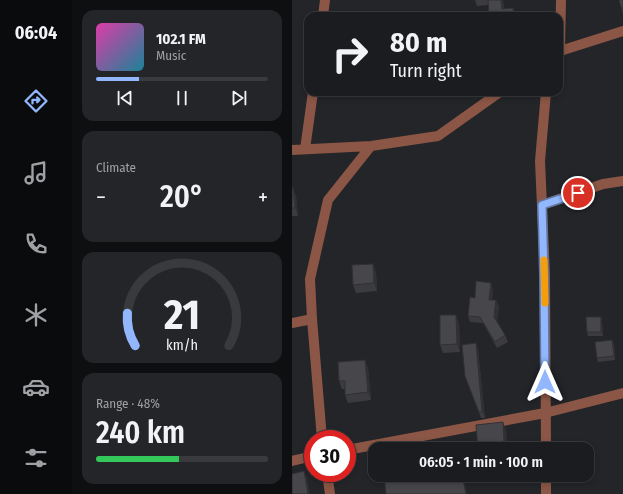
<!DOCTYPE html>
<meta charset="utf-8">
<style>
body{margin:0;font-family:"Fira Sans Condensed",sans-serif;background:#232528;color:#f1f3f6;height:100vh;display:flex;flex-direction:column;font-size:15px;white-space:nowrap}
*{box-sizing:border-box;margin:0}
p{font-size:13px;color:#9fa1a4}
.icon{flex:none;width:22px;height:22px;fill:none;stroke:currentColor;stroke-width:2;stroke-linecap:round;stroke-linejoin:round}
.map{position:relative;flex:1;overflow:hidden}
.side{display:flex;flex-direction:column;gap:10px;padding:10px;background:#0e0f11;width:220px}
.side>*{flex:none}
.guide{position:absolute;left:12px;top:12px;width:259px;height:84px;border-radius:12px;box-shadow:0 2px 6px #0003,0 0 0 1px #383a3d;background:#1a1c1f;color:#f1f3f6;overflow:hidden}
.speed{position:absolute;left:12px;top:430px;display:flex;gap:8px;font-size:20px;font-weight:700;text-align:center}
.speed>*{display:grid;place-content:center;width:52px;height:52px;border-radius:50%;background:#1a1c1f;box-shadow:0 2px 6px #0003,0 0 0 1px #383a3d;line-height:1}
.speed .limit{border:6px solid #d22;background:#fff;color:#111}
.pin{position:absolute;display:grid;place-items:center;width:34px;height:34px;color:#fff;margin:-17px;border:2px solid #fff;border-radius:50%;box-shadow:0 1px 4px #0007}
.me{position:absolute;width:44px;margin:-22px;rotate:0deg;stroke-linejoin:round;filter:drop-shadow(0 0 3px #0008)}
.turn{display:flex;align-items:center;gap:14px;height:84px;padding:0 20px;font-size:18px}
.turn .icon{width:52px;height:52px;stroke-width:2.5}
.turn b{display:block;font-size:28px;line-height:34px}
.big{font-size:30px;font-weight:600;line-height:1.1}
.side .tile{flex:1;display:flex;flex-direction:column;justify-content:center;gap:6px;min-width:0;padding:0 14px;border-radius:12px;background:#232528}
.side .dial{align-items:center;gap:0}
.dial svg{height:104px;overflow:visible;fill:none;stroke:#383a3d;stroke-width:7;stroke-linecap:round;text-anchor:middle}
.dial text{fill:#f1f3f6;stroke:none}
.song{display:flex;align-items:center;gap:12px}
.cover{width:48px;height:48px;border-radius:6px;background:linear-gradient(135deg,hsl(320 70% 55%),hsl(190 70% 35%))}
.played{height:4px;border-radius:2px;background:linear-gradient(90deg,#92b7fd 25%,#383a3d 25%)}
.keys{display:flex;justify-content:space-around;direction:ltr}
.heat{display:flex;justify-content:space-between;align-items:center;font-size:22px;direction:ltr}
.charge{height:6px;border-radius:3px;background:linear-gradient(90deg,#34c759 48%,#383a3d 0)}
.trip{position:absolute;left:76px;top:442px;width:226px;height:40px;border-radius:12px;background:#1a1c1f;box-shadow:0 2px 6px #0003,0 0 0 1px #383a3d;font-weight:600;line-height:40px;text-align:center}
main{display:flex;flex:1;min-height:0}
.tabs{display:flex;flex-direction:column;width:72px;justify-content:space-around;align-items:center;background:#0a0b0c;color:#9fa1a4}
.tabs .icon{width:28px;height:28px}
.tabs .on{color:#92b7fd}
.tabs b{font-size:18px;color:#f1f3f6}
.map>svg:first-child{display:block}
</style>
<main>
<nav class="tabs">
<b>06:04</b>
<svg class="icon on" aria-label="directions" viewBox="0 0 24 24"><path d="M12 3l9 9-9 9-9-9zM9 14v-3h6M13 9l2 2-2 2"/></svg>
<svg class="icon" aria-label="music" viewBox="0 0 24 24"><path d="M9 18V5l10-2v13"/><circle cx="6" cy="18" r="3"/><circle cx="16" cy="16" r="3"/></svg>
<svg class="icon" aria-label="phone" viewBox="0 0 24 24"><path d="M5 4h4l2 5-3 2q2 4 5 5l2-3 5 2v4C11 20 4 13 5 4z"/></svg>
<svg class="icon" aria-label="climate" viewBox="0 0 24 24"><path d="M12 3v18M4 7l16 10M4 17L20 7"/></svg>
<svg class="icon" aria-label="car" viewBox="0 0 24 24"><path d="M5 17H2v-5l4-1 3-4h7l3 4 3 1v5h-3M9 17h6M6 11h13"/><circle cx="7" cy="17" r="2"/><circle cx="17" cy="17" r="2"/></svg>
<svg class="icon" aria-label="filters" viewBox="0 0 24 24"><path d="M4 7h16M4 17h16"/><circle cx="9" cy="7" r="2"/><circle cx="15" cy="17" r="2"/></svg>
</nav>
<section class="side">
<div class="tile">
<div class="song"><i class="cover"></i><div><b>102.1 FM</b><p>Music</p></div></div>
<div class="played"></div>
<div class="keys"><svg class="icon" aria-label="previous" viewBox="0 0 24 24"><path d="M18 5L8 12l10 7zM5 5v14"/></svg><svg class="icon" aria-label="pause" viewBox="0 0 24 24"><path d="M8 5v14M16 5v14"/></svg><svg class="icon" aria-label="next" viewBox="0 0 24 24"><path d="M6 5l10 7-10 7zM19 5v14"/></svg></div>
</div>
<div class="tile"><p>Climate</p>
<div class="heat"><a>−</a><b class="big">20°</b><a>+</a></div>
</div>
<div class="tile dial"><svg viewBox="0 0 100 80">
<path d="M14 69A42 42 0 1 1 86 69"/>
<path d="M14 69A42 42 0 0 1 8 44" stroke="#92b7fd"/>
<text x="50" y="56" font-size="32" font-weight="700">21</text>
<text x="50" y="72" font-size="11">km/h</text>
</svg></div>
<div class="tile"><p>Range · 48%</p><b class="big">240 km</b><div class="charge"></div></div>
</section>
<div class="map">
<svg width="331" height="494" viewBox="0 0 331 494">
<rect width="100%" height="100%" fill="#232529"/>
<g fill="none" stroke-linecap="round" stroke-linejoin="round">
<path stroke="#8b5645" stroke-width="10" d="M31,16l2,-16
M267,51h1l1,-51
M268,51l63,-20
M13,149l8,-57
M0,150l79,-4 67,-10 62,-44
M250,205l61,-21 20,-3
M0,323l20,-4
M30,439l-10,-120 -2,-40 18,-79 43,-54
M254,449l-1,-174 -5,-114 6,-69
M55,450l198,-37 78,-20
M0,461l21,-5
M35,473l3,21
M254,475v19"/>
</g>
<path fill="#3c3c40" d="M183,0h28l1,9 9,-1 3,8h-27l-1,-11 -11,1z
M0,188l4,8 2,20h-6z
M84,272l1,19 -21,2 -3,-8z
M201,289l-1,11h4l3,7 -2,14 8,14 3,7 -11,6 -14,-25 -13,-1 -2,-6 7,-18z
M309,317l1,4 1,15h-15l-1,-4z
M167,323l1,29 -17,1 -3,-8z
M320,340l2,4 1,16 -17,2 -1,-4z
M184,343l2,7 7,68h-4l-16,-42z
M73,360l3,8 3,32 -23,3 -3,-8v-6h-3l-3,-8z
M214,430l1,19h-29z"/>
<path fill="#313134" d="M209,0h2l1,16 -2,-7z
M221,8l3,8h-2z
M1,188l3,8 2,20 -3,-8z
M81,264l3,8 1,19 -3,-8z
M199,283l2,6 -1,17 -3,-6z
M204,300l3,7 -2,16 -3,-6z
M164,315l3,8 1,29 -3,-8z
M309,317l1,4 1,15 -2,-4z
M320,340l2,4 1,16 -1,-4z
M184,343l2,7 7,68 -3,-7z
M73,360l3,8 3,32 -3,-8z
M211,422l3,8 1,19 -3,-6z
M211,443l2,6h-3z
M12,471l3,8 3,15h-2z
M170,475h1l4,19h-1z"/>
<path fill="#46464b" stroke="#313134" d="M196,0h13l1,9 11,-1 1,8h-25z
M327,0h4v13z
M0,188h1l2,20h-3z
M81,264l1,19 -21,2 -1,-20z
M184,281l15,2 -2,17h7l-2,17 11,18 -10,7 -15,-25 -12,-1 2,-19 5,1z
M148,315h16l1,29 -17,1z
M294,317h15v15h-14z
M320,340l2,16 -17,2 -2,-16z
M184,343l6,68 -3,1 -14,-36 -3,-31z
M73,360l3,32 -23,3v-14h-6l-1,-19z
M211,422l1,21h-1l-1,6h-24l-2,-24z
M12,471l4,23h-16v-20z
M92,475h78l4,19h-80z"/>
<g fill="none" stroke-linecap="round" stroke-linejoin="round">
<g stroke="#5f77a4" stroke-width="10">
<path id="route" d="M253,382l-1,-107 -2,-70 36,-12"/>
</g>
<use href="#route" stroke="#92b7fd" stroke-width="7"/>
<path stroke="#f59e0b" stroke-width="7" d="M252,260l1,43"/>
</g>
</svg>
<div class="speed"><div class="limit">30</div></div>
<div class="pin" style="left:286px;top:193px;background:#d93025"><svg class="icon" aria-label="arrive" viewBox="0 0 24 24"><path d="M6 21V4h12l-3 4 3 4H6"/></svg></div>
<svg class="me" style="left:253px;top:382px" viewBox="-20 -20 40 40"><path d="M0-17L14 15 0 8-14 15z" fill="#92b7fd" stroke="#fff" stroke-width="4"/></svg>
<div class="trip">06:05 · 1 min · 100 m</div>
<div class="guide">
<div class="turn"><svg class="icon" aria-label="right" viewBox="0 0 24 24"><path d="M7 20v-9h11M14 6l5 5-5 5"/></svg><div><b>80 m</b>Turn right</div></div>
</div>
</div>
</main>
